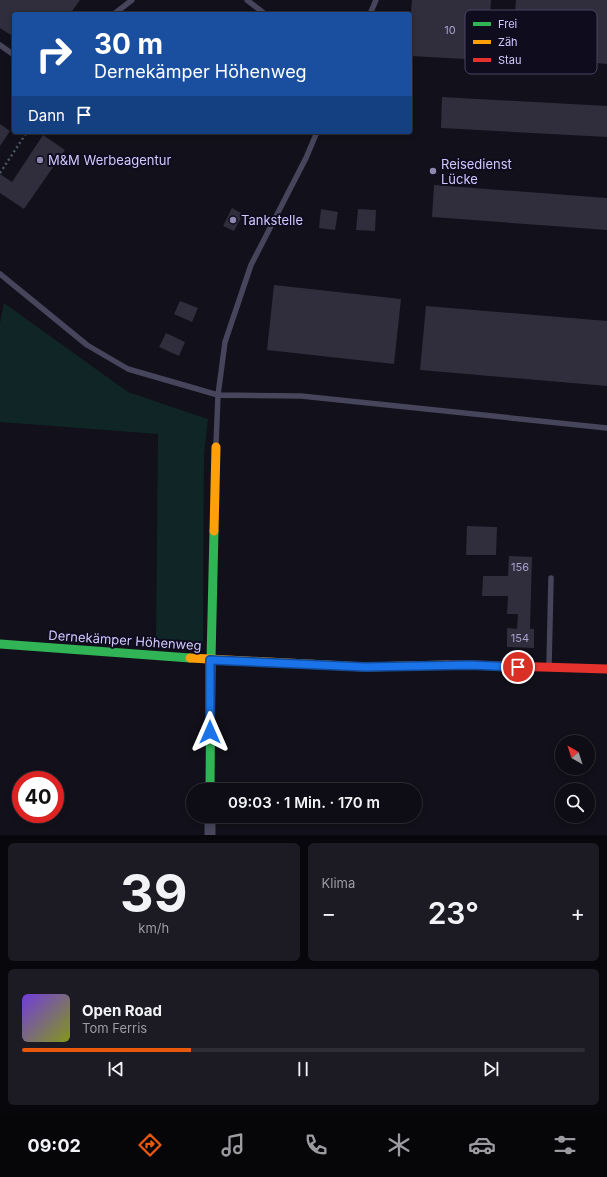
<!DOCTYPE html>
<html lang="de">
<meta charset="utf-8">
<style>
body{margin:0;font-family:Inter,sans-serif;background:#1c1a22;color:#f1f3f6;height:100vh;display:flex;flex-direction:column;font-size:15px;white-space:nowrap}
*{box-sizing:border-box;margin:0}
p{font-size:13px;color:#9b9ba0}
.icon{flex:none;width:22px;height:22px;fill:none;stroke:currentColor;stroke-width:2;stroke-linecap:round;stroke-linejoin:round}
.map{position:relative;height:835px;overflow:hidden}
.sheet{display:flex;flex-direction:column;gap:8px;padding:8px;background:#08070b;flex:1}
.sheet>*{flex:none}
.top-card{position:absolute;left:12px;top:12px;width:400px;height:122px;border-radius:4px;box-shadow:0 2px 6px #0003,0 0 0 1px #2e2c34;background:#1a4fa0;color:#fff;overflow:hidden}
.needle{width:26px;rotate:321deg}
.tools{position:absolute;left:555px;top:735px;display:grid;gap:8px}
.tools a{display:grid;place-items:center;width:40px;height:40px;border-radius:50%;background:#0e0c14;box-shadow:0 2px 6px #0003,0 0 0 1px #2e2c34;font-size:20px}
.speed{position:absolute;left:12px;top:771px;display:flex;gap:8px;font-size:20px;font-weight:700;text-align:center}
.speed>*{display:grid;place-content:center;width:52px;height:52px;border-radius:50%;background:#0e0c14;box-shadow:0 2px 6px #0003,0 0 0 1px #2e2c34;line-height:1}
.speed .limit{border:6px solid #d22;background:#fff;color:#111}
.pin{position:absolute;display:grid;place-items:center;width:34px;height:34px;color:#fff;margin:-17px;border:2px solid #fff;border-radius:50%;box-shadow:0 1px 4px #0007}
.me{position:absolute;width:44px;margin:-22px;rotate:0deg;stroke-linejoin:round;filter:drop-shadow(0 0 3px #0008)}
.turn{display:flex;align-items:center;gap:14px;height:84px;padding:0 16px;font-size:18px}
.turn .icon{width:52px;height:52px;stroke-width:2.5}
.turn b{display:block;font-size:28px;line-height:34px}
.then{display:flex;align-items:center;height:38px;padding:0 16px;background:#0003;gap:8px;font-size:15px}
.big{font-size:30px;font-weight:600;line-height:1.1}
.sheet .widget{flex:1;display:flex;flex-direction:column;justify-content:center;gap:6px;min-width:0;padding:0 14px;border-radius:6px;background:#1c1a22}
.sheet .dial{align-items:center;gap:0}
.dial b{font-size:52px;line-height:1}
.song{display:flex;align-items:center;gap:12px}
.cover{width:48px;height:48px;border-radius:6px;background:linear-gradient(135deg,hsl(260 70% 55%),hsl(70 70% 35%))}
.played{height:4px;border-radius:2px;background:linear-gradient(90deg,#ea580c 30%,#2e2c34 30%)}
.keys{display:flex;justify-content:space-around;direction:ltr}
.heat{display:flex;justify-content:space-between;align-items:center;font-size:22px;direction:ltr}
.sheet .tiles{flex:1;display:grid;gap:8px;grid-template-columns:1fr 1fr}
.widget:last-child{grid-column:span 2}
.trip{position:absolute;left:186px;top:783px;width:236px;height:40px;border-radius:20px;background:#0e0c14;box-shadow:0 2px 6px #0003,0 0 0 1px #2e2c34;font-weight:600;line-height:40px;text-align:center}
.tab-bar{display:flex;height:64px;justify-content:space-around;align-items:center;background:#060508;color:#9b9ba0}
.tab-bar .icon{width:28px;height:28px}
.tab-bar .current{color:#ea580c}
.tab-bar b{font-size:18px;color:#f1f3f6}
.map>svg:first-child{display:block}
</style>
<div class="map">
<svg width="607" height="835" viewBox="0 0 607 835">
<rect width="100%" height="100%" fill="#12101a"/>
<path fill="#0f2526" d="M4,303l124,89 80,27 -4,36 -1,188 -47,-4 2,-205 -158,-12v-99z"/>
<path fill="#302d3d" d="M0,0h80l-10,14h-56v23l-14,-9z
M412,0h79l-2,40 -22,-2 -2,21 -55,-3v-33z
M516,0h91v64l-96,-9z
M442,97l165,9v31l-166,-9z
M0,124l10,7 -10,15z
M43,135l22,15 -41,59 -24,-16v-19l12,8z
M434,185l173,13v32l-175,-13z
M232,208l11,6 -9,17 -11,-5z
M321,209l17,3 -3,18 -16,-2z
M358,209l18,1 -1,21 -19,-1z
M274,285l127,14 -7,65 -127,-14z
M180,301l18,7 -6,14 -18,-8z
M426,306l181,15v65l-187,-16z
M166,333l19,9 -6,14 -20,-9z
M467,526l30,1 -1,28h-30z
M509,556l23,1 -2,72h4v19l-27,-1v-19l10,1 1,-15h-11l1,-18h-26l1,-20h25z"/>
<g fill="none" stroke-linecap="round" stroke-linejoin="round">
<path stroke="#485765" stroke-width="2.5" stroke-dasharray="2 3" stroke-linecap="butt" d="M0,173l27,-41"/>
<path stroke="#46455b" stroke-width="5.5" d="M247,0l18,14
M114,14l18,-14
M370,14l6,-14
M0,45l14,10
M0,274l87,71 41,24 90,26 83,1 306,32
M216,445l2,-50 7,-53 26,-77 55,-107 11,-26
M549,666l2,-88"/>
<path stroke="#46455b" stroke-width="11" d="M210,835v-19"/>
<path stroke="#30b455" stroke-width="9" d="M0,644l190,14
M210,790l1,-131 3,-128"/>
<path stroke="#ff9f0a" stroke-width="9" d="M214,531l2,-84
M190,658l175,9 83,-2"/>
<path stroke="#e5322d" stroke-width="9" d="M448,665h23l136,4"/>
</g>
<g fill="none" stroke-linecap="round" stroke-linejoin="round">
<g stroke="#114b97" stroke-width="10">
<path id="route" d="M210,732v-72l155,7 106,-2 47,2"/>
</g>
<use href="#route" stroke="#1a73e8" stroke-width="7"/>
</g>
<g fill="#8e88af" stroke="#0f0c1e" stroke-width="1.5">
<circle cx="40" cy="160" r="4"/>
<circle cx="433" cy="171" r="4"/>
<circle cx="233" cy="220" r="4"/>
</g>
<g text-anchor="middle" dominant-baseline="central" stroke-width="4" stroke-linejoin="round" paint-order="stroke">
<g font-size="11" fill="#a8a2ce">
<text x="450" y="30">10</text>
<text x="520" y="567">156</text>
<text x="520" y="638">154</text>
</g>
<g font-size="13" fill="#d0c9ff" stroke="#0f0c1e" text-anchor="start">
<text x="48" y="160">M&amp;M Werbeagentur</text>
<text x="441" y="164">Reisedienst<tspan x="441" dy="15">Lücke</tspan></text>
<text x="241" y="220">Tankstelle</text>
</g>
<g font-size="13" fill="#d0c9ff" stroke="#0f0c1e">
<text transform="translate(125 640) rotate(4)">Dernekämper Höhenweg</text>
</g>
</g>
<rect x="465" y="10" width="132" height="64" rx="6" fill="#0f0c1e" stroke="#494562" stroke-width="1"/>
<rect x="473" y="22" width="18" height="4" fill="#30b455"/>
<rect x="473" y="40" width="18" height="4" fill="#ff9f0a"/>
<rect x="473" y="58" width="18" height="4" fill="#e5322d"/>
<g font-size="11" fill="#d0c9ff">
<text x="498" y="28">Frei</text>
<text x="498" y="46">Zäh</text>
<text x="498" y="64">Stau</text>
</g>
</svg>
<div class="tools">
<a><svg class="needle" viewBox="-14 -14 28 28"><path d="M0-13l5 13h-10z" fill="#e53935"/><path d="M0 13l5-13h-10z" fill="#9b9ba0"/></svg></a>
<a><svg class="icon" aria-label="search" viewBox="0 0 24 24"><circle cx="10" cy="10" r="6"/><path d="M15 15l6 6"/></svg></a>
</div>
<div class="speed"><div class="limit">40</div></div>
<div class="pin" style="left:518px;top:667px;background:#d93025"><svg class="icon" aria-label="arrive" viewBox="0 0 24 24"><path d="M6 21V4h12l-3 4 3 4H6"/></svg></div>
<svg class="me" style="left:210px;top:732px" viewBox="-20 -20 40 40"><path d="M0-17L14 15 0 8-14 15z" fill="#1a73e8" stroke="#fff" stroke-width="4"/></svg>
<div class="trip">09:03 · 1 Min. · 170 m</div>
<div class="top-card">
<div class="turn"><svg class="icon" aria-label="right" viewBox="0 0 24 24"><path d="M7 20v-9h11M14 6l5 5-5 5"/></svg><div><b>30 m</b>Dernekämper Höhenweg</div></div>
<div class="then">Dann<svg class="icon" aria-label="arrive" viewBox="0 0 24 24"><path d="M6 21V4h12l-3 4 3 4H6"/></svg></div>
</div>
</div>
<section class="sheet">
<div class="tiles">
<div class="widget dial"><b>39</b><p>km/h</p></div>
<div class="widget"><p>Klima</p>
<div class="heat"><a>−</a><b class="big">23°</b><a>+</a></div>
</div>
<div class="widget">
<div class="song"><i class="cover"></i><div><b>Open Road</b><p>Tom Ferris</p></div></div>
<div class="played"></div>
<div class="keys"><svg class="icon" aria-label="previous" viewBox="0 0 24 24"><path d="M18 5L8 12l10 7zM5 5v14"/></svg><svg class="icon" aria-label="pause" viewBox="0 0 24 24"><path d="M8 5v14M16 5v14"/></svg><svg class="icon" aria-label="next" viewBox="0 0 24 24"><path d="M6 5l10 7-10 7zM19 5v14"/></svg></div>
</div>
</div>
</section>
<nav class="tab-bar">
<b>09:02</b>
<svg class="icon current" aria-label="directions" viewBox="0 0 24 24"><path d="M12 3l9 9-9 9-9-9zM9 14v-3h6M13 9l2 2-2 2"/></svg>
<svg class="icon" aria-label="music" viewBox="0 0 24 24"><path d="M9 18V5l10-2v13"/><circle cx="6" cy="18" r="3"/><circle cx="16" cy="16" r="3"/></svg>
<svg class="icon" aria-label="phone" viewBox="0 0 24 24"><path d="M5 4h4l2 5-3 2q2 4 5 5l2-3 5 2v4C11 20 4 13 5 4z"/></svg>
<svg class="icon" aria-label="climate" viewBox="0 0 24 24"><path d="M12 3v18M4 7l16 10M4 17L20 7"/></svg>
<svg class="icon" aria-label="car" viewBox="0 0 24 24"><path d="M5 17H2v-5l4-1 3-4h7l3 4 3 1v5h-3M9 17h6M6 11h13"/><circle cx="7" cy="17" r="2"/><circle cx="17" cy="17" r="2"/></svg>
<svg class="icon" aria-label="filters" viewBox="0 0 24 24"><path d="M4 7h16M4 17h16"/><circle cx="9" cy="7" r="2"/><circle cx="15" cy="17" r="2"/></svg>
</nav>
